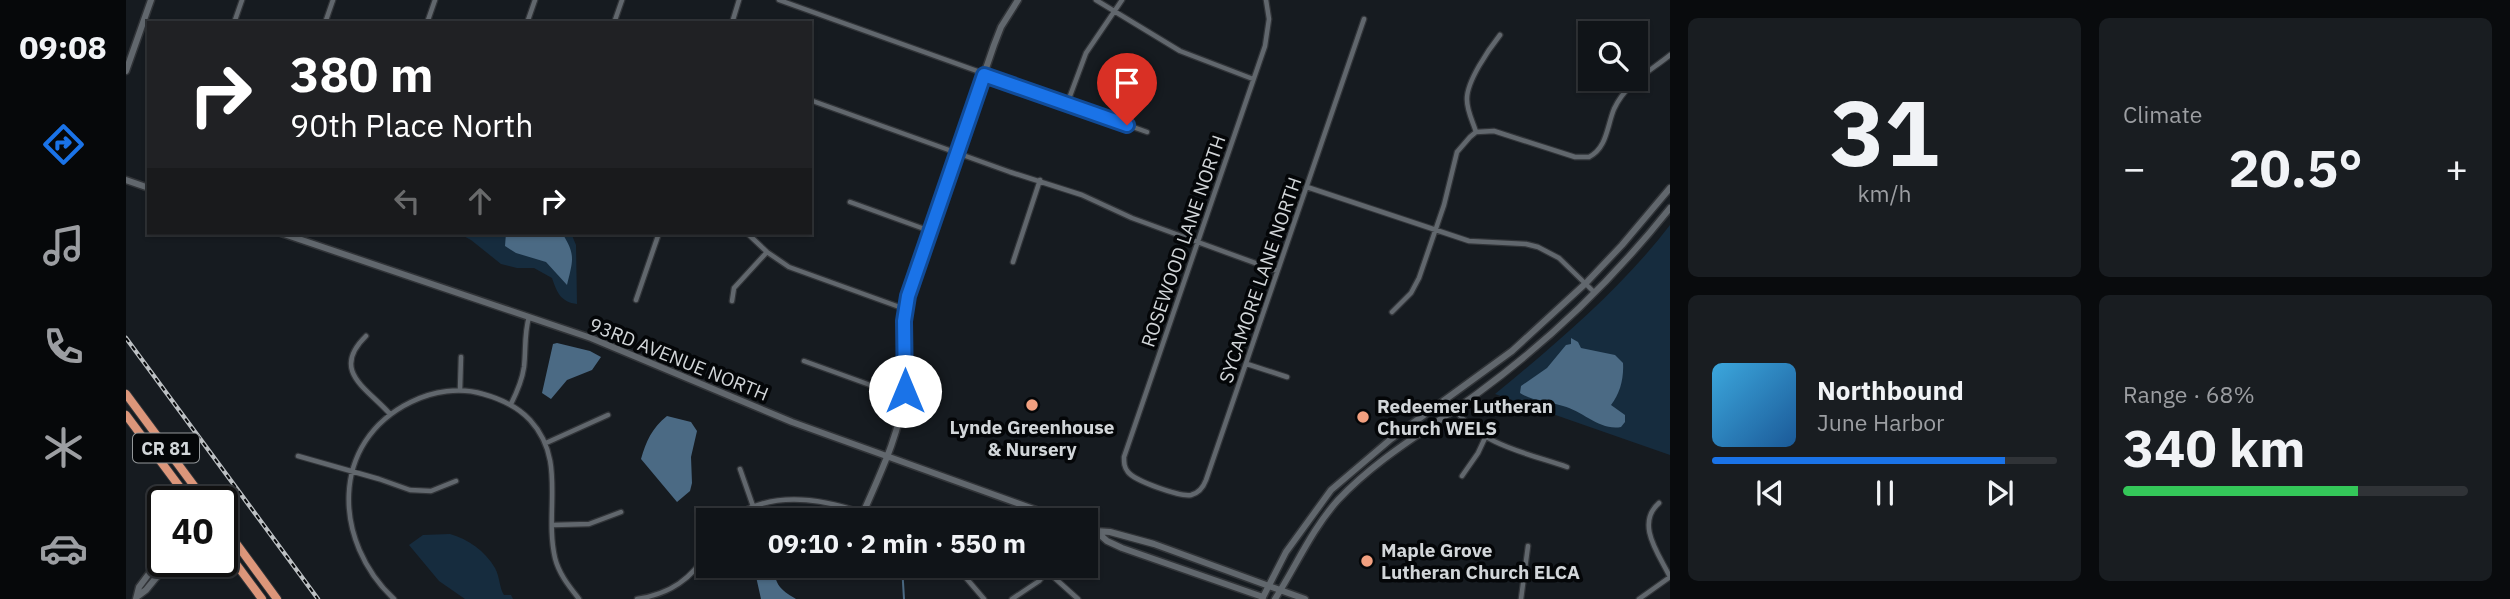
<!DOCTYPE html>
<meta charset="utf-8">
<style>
body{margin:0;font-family:"IBM Plex Sans",sans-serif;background:#191d21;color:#f1f3f6;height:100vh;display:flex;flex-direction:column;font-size:26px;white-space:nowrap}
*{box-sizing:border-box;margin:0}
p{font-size:23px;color:#9c9ea2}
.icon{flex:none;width:38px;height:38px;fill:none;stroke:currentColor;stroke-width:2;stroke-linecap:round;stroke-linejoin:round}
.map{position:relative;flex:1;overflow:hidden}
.panel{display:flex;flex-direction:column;gap:18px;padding:18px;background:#090b0d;width:840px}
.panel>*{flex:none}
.guide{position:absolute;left:21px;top:21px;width:665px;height:214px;border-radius:0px;box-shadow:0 2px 5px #0004,0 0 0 2px #303337;background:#202124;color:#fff;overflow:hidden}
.fabs{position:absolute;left:1452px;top:21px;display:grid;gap:14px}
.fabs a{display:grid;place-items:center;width:70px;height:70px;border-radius:0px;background:#101418;box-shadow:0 2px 5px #0004,0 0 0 2px #303337;font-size:35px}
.speed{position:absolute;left:21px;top:486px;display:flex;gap:14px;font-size:35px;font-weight:700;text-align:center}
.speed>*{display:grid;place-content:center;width:91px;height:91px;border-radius:50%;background:#101418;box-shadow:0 2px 5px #0004,0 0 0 2px #303337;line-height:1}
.speed .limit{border:4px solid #111;border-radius:10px;background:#fff;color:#111}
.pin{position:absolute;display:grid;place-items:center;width:60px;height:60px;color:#fff;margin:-72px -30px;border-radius:50% 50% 50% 0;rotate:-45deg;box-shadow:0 0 7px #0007}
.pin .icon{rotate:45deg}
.me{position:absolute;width:77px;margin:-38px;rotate:0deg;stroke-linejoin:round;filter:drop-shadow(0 0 5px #0008)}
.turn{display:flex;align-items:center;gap:24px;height:147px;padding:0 28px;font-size:32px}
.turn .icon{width:91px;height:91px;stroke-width:2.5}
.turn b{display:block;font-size:49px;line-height:60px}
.lanes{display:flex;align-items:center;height:66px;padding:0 28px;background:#0003;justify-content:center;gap:35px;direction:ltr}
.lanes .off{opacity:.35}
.big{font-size:52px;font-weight:700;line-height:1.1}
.panel .tile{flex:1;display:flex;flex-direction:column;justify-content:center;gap:10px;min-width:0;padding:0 24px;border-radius:10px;background:#191d21}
.panel .dial{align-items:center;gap:0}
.dial b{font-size:91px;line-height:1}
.song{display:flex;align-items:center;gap:21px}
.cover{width:84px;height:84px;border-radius:10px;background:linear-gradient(135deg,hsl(200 70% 55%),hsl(210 70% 35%))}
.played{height:7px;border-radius:4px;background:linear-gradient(90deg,#1a73e8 85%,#303337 85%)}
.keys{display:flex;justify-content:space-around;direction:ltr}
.heat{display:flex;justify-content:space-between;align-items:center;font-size:38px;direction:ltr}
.charge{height:10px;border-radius:5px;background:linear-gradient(90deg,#34c759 68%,#303337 0)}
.panel .tiles{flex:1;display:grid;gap:18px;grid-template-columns:repeat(2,1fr)}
.trip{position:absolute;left:570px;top:508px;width:402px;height:70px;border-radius:0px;background:#101418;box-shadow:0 2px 5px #0004,0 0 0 2px #303337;font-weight:700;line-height:70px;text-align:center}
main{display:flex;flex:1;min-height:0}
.menu{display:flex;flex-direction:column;width:126px;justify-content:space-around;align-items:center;background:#06080a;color:#9c9ea2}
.menu .icon{width:49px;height:49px}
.menu .selected{color:#1a73e8}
.menu b{font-size:32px;color:#f1f3f6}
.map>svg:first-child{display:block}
</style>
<main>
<nav class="menu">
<b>09:08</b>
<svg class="icon selected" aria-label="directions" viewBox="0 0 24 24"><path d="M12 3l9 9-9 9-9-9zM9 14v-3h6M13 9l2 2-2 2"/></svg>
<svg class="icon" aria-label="music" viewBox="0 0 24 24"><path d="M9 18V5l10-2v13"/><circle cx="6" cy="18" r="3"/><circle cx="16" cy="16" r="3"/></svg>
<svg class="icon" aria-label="phone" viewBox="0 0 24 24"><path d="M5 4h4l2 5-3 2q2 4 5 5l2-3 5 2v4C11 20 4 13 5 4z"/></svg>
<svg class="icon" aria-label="climate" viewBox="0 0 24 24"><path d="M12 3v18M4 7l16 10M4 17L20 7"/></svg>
<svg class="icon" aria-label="car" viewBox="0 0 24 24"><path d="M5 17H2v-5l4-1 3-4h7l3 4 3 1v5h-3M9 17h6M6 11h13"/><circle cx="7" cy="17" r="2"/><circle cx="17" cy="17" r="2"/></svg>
</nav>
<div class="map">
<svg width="1544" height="599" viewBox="0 0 1544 599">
<rect width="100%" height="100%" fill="#161b20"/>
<path fill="#162c3e" d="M1544,225v230l-175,-61c62,-51 126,-105 175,-169z
M332,233h113l5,12 1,59c-16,-2 -20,-11 -25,-26l-18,-10h-17l-16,-4 -30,-24z
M324,534c18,5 35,17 45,34 5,9 4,19 9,27h7l2,4h-48l-26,-18 -30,-36 14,-10z"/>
<path fill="#4b6a84" d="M380,233h56c14,22 11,27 5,52l-21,-23 -30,-9 -11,-7z
M1445,338l7,4 3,6 34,7 8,8c1,15 -3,31 -12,42l14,10v7l-4,5c-21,4 -38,-16 -58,-21 -13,-4 -31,-5 -43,-13l1,-7 26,-18 19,-23 5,-1z
M431,343l33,8 11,6 -9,13 -25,10 -16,19 -9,-6 11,-49z
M541,416l24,6 6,9 -6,26 1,26 -2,8 -13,11 -36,-43c5,-18 11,-31 26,-43z
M630,565c25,0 14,8 24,22 4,5 11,9 16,12h-35l-6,-27z"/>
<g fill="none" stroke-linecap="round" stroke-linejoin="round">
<path stroke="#4b6a84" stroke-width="2" d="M776,565l2,34"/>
<g stroke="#313438" stroke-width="7">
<path id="minor" d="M653,0l368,132
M970,0l84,51 73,28
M1140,0l3,19 -4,27 -141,411c0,6 0,10 4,15 7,9 52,25 63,23 8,-2 12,-7 15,-15l158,-461
M108,23l8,-23
M199,23l8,-23
M301,23l8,-23
M401,23l8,-23
M488,23l8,-23
M606,23l7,-23
M684,100l200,72 72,23 50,23 145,53
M941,104l19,-51 36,-53
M1350,132c-3,-10 -9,-21 -9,-32 -1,-18 22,-51 33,-65
M1181,187l162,54 57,3 12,3 21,11 35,34
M724,202l80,29
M621,233l20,19 22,15 116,42
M887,262l27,-82
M510,300l23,-67
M606,301l2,-13 33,-36
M1266,312l19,-19 8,-15 25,-73 13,-53 13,-15 6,-5 18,-1 81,26h14c18,-9 18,-31 25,-48 12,-26 35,-37 56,-54
M240,336c-36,35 1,52 24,78
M678,361l80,29 21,1
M1121,364l40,13
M334,390l1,-33
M385,404c6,-12 11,-23 13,-37 2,-17 0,-33 5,-50
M1329,409c25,36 72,44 112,58
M420,443l62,-28
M172,456l81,23 31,11 21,1 25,-10
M614,469l13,37
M1336,476l16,-23 7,-15
M1533,503c-24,21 0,51 11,74
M603,520c45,-34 104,-20 152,0
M427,525l36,-1 32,-12
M829,565l29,34
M922,572l30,27
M268,599c-61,-57 -65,-157 17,-197 22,-11 49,-15 72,-8 18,5 34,12 47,26 37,40 14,90 25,138 4,16 14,28 24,41
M511,599c33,-5 55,-20 72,-49
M886,599l27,-18 13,-16
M1395,599l7,-53
M1513,599l31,-22"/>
</g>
<g stroke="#313438" stroke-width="9">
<path id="tertiary" d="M0,71l25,-71
M0,180l23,8
M155,233l310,105 201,84 272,98
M737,513c18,-41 37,-80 42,-124 3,-31 -4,-61 3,-93l86,-251 7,-18 17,-27
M961,528l8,3 15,1 44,12 115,42
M971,532l10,9 15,7 141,49
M12,596l8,-6 23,-28
M10,599l3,-12 24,-32"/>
</g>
<g stroke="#313438" stroke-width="9">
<path id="secondary" d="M1143,586l36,13
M1136,599l24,-47 45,-62 60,-51 121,-88 74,-68 36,-38 48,-57
M1149,599c21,-33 37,-70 63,-99 41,-44 93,-72 140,-107 71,-52 137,-116 192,-185"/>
</g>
<g stroke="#313438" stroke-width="10">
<path id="trunk" d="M0,394l80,108
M0,415l65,87
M96,524l55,75
M96,545l40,54"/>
</g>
<use href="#minor" stroke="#61676d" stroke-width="4.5"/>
<use href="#tertiary" stroke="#61676d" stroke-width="6"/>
<use href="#secondary" stroke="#61676d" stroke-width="6"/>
<use href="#trunk" stroke="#dc967a" stroke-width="8"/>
<g stroke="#bcc0c3" stroke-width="4.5">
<path id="rail" d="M0,338l192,261"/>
</g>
<use href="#rail" stroke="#040608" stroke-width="2" stroke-dasharray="5" stroke-linecap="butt"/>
</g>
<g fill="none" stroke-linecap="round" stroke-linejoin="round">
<g stroke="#114b97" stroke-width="18">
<path id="route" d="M779,391l-1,-70 4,-25 76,-221 143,50"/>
</g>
<use href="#route" stroke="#1a73e8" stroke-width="12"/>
</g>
<g fill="#f2a080" stroke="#040608" stroke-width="2.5">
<circle cx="906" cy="405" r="7"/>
<circle cx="1237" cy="417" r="7"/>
<circle cx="1241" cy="561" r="7"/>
</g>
<g text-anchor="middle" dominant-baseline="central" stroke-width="7" stroke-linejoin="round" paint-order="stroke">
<rect fill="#040608" stroke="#94989a" stroke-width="2" x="7" y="433.5" width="66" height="29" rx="5"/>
<g font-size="18" font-weight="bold" fill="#d2d6d9">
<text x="40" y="448">CR 81</text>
</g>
<g font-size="19" fill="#d2d6d9" stroke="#040608">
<text transform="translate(1057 241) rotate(-71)">ROSEWOOD LANE NORTH</text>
<text transform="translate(1134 280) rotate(-71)">SYCAMORE LANE NORTH</text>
<text transform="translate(553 359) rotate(22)">93RD AVENUE NORTH</text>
</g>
<g font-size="19" font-weight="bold" fill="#d2d6d9" stroke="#040608" text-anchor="start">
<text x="1251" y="406">Redeemer Lutheran<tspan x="1251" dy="22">Church WELS</tspan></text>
<text x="906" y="427" text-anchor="middle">Lynde Greenhouse<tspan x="906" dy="22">&amp; Nursery</tspan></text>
<text x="1255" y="550">Maple Grove<tspan x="1255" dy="22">Lutheran Church ELCA</tspan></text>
</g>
</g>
</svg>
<div class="fabs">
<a><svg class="icon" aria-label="search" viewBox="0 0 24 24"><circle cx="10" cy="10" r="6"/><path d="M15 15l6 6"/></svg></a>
</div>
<div class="speed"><div class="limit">40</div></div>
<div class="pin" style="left:1001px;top:125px;background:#d93025"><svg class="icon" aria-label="arrive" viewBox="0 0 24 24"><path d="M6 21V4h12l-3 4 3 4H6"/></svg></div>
<svg class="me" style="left:779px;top:391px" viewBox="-20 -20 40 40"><circle r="19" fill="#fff"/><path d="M0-13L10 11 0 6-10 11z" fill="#1a73e8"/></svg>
<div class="trip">09:10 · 2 min · 550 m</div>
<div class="guide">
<div class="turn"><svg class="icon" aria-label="right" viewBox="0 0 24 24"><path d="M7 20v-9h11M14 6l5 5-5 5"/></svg><div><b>380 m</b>90th Place North</div></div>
<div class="lanes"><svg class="icon off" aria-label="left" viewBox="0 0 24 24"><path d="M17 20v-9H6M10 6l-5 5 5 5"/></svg><svg class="icon off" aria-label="ahead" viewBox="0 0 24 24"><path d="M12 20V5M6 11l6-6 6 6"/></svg><svg class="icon" aria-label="right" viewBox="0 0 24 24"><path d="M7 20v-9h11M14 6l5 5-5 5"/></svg></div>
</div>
</div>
<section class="panel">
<div class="tiles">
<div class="tile dial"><b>31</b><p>km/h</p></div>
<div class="tile"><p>Climate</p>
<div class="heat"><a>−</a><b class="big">20.5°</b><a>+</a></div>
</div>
<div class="tile">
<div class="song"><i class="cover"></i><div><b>Northbound</b><p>June Harbor</p></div></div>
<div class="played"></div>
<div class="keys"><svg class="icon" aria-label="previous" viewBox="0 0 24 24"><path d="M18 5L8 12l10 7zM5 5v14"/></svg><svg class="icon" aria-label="pause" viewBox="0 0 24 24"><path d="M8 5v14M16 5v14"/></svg><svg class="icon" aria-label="next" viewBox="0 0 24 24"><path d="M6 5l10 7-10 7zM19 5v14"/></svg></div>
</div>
<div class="tile"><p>Range · 68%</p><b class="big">340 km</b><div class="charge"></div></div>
</div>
</section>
</main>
